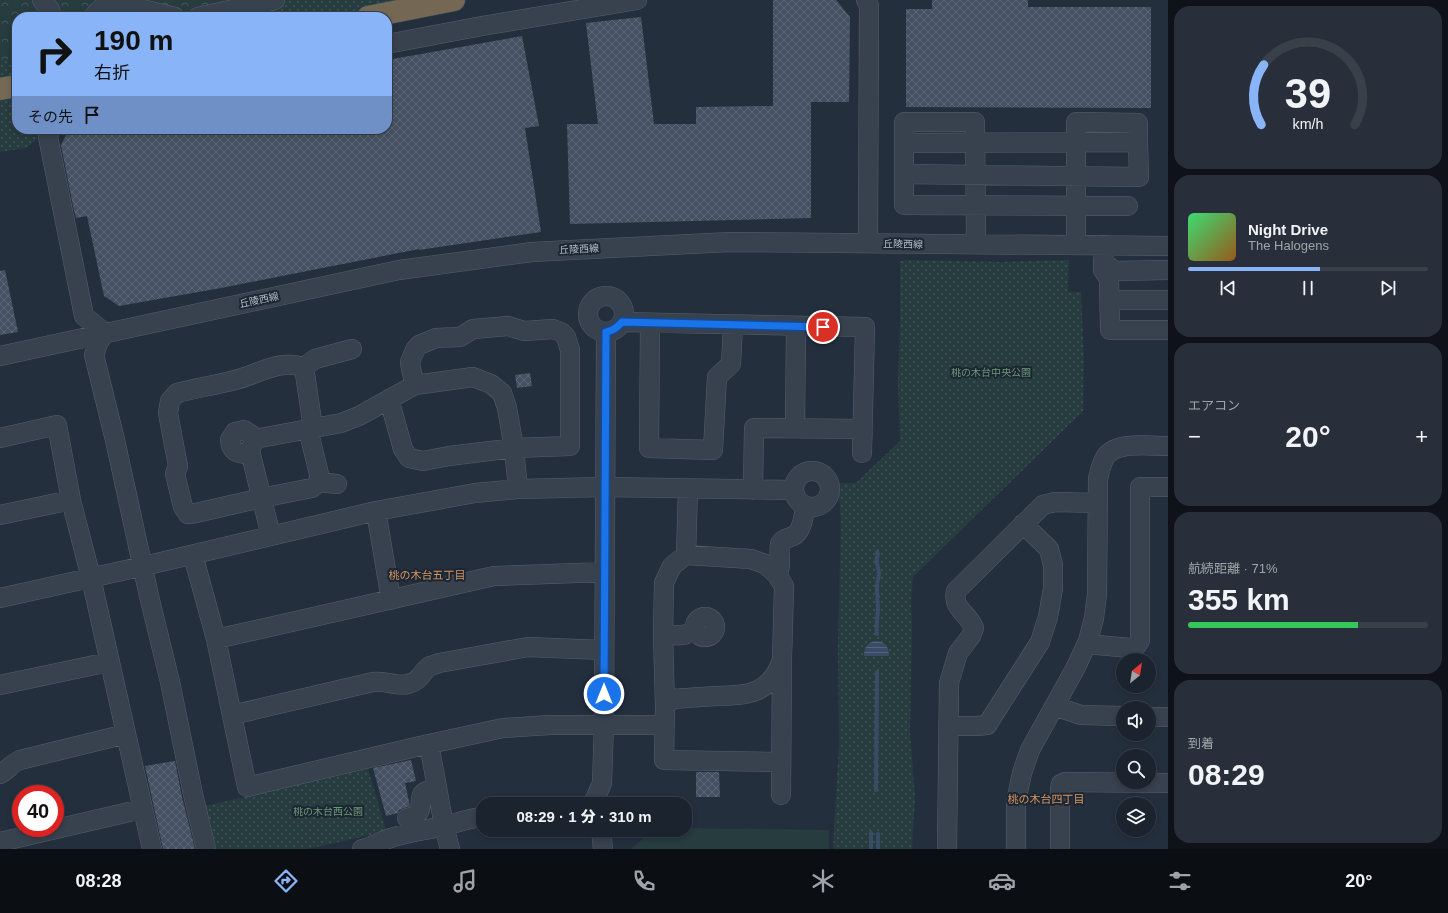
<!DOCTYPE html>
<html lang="ja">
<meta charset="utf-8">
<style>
body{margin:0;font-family:Arial,"Noto Sans JP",sans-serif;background:#282f3a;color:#f1f3f6;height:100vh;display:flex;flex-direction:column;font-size:15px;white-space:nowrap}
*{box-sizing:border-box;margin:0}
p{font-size:13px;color:#a0a4aa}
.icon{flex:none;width:22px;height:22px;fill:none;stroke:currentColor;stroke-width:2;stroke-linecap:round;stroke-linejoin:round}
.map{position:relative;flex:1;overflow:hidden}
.panel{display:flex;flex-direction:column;gap:6px;padding:6px;background:#0f1319;width:280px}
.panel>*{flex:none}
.banner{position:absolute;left:12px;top:12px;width:380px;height:122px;border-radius:16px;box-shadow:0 2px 6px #0003,0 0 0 1px #39404a;background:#8ab4f8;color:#111;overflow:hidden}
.needle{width:26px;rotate:30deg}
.tools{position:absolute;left:1116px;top:653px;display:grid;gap:8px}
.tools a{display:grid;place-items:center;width:40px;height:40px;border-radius:50%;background:#1b232e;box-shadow:0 2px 6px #0003,0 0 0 1px #39404a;font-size:20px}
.speed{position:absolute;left:12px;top:785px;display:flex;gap:8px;font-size:20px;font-weight:700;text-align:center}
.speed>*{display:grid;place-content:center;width:52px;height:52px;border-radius:50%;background:#1b232e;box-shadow:0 2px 6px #0003,0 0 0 1px #39404a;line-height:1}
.speed .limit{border:6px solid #d22;background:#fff;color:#111}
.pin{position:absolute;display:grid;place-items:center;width:34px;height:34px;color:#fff;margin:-17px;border:2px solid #fff;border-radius:50%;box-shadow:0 1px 4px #0007}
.me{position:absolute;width:44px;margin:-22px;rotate:0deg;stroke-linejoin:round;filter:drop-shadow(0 0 3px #0008)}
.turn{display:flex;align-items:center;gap:14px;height:84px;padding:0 16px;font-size:18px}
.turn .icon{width:52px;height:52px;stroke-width:2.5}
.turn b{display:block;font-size:28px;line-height:34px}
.then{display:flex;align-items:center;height:38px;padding:0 16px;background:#0003;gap:8px;font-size:15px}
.big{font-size:30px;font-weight:800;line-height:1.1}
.panel .card{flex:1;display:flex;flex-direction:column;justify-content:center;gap:6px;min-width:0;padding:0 14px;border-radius:16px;background:#282f3a}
.panel .dial{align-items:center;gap:0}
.dial svg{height:104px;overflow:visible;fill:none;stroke:#39404a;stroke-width:7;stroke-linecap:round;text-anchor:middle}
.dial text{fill:#f1f3f6;stroke:none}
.song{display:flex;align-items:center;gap:12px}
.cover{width:48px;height:48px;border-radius:6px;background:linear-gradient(135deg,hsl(140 70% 55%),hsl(30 70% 35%))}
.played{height:4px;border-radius:2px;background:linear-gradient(90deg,#8ab4f8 55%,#39404a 55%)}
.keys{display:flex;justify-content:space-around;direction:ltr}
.heat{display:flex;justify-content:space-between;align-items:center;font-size:22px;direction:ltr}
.charge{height:6px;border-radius:3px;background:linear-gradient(90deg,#34c759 71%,#39404a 0)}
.trip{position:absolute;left:476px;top:797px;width:216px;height:40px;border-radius:16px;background:#1b232e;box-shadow:0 2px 6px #0003,0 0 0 1px #39404a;font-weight:800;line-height:40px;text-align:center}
.dock{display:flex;height:64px;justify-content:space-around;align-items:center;background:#0b0e12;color:#a0a4aa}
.dock .icon{width:28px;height:28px}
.dock .selected{color:#8ab4f8}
.dock b{font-size:18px;color:#f1f3f6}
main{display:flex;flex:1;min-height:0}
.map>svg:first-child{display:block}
</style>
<main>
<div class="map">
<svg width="1168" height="849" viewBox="0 0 1168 849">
<defs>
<pattern id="grass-dots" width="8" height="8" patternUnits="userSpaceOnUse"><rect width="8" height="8" fill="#263c3f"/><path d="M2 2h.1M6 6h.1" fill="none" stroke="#435659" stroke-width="1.8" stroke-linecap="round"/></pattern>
<pattern id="forest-crowns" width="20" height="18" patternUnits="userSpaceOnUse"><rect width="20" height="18" fill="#263c3f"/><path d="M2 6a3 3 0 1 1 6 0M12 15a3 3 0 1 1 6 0" fill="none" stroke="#435659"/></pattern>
<pattern id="water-rules" width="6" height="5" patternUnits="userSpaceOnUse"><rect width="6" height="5" fill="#394c67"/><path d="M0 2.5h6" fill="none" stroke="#53647b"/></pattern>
<pattern id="building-cross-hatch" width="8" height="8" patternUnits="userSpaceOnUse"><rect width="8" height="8" fill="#455162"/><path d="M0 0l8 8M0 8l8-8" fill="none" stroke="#5d6877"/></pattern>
</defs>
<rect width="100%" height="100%" fill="#242f3e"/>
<path fill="url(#grass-dots)" d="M0,0h400l-26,8 -44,9h-313v112h23l-1,9 -13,10 -26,4z
M906,260l96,2 67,-2 -1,32h13l3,70 -1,49 -170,166 -2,24 1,24 -2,106 5,66 -3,52h-79l6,-103 -1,-100 3,-126 -3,-37h18l44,-42 -2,-57 2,-63v-60z
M368,769l19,64h-7l-73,16h-94l-8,-43z"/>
<path fill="url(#forest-crowns)" d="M0,0h273l-44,17h-212v41l-17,2z"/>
<path fill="#263c3f" d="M685,828l144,2v19h-198l22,-19h32z"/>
<path fill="url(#water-rules)" d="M876,641c9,1 13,6 13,15h-25c0,-9 4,-14 12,-15z"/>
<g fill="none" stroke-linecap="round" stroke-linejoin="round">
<path stroke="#394c67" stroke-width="4" d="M877,634c-2,-10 3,-24 0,-35 2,-5 1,0 0,-6 -1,-7 1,-13 2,-19 0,-8 -5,-12 -1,-20l-1,-2
M876,790l1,-118
M871,833v16
M878,849v-15"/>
</g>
<path fill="url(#building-cross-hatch)" d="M773,0h63l14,17 -1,85h-38v116l-241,6 -3,-100h31l-12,-101 55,-6 13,107h42v-17l77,-1z
M932,0h96v7h123v101l-245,-1v-98h26z
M522,36l17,90 -14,2 16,104 -122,18v-1l-198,39 -102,18 -15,-10 -17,-80 -11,2 -3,-12 -12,-61 8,-16h318v-69z
M5,270l13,62 -18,3v-64z
M530,373l2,13 -15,2 -2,-13z
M411,760l5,21 -11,2 5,23 -11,4 -1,3 -12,3 -13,-48z
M175,761l7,36 13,52h-32l-18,-83z
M696,772h23l1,25h-24z"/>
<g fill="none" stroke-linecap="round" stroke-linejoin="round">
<g stroke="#565f6c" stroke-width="20">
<path id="minor" d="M42,0l8,10 2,7
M866,0l3,6 -1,237
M93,17c6,-9 13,-13 24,-14l58,14
M198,17l77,-17
M387,44l95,-18 155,-26
M50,129l-2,8 36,179 21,17 -7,10 -4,12 21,85 34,156 21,86 23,112 13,55
M904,174l235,3 -1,-35 -234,1
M976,244c0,-41 -1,-81 -1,-122h-71v83l224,1
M1076,245v-123l62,1v19
M1104,245l-1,25 6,9 1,51h58
M1103,261l11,10 54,-1
M588 314a18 18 0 1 1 36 0a18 18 0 1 1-36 0Z
M1110,300h58
M622,322l243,5 -3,126
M650,323l-1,125 64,2 4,-73 14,-13 2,-39
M0,356l399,-86 133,-18 198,-10 438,4
M304,367l11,-8 37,-10
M389,399l14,50 6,9 14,3 26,-5 65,-8 56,-2v-96l-4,-13 -5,-5 -8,-3 -29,2 -16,-5 -35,3 -13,8 -24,1 -17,7 -4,5 -5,12 1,7 4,16
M795,428l1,-101
M308,429l11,45v8l-7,6 -51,10 -65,15 -8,1 -5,-7 -8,-33 3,-8 -10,-53 2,-12 7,-8c20,-5 39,-8 58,-13 24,-6 44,-21 69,-13l9,61
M0,438l57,-13 14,75 20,78 61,271
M251,455c-11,-2 -20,-1 -21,-15l5,-8 9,-2 8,5 3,5
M794 489a18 18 0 1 1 36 0a18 18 0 1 1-36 0Z
M319,482l18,2
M753,490l1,-62 108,1
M376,511l15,89
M0,515l71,-15
M271,536l-20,-81c-1,-9 1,-13 9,-17l81,-15 18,-7 56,-31 58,-8 18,7 11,9 5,15 7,40 4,41
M193,555l23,84 31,148 173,-41 83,-18 47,-3h114
M686,555l65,4 14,5 12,11 7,11 -2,74c-12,35 -35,35 -66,36 -14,1 -29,2 -44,3l-7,7 -1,54 117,2
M777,575c6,-10 1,-20 3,-31 2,-6 11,-6 15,-9 8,-6 9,-21 10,-29
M0,598l144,-32 232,-55 99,-18 43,-4 86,-2 189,3
M695 627a10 10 0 1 1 20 0a10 10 0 1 1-20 0Z
M663,634c11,1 23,4 32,-5
M216,639l278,-63 110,-4
M1088,641l9,4 34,3 6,-3 3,-5v-153h28
M0,685l109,-23
M665,706l-2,-72 1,-51 8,-17 14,-11 2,-66
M1054,706l27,9 42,1
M232,715l141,-33c13,-2 23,5 35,2 13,-3 13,-12 22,-18 3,-1 7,-2 9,-3l89,-16 76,3
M1149,717h19
M949,726h28l10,-1 53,-83 8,-25 5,-29v-23l-4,-16 -26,-25
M429,744l15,82 6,23
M0,774c8,-4 12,-11 20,-14l106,-26
M781,795l1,-133
M593,804l9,-21 2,-59 2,-392
M407,818c24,-4 6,-22 20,-27 3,-1 7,-1 10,-2
M601,830l2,19
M0,842l142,-33
M362,849c10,-2 17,-7 26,-10 18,-7 37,-8 55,-13 14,-3 26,-8 40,-9
M947,849l2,-166 9,-30 13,-17 3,-8c-6,-15 -22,-19 -18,-37l87,-86 12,-3 43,1
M1016,849v-47l6,-29 8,-23 46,-83 12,-26 6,-23 3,-24 1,-115c2,-8 3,-16 8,-23 11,-15 45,-10 62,-10
M1060,849v-60l1,-5 4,-2 103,1"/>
</g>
<g stroke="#434c59" stroke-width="23">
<path id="highway" d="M368,17l86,-17
M0,89l17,-3"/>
</g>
<use href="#minor" stroke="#38414e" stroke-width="19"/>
<use href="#highway" stroke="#746855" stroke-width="22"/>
</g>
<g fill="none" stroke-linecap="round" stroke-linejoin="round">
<g stroke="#114b97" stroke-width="10">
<path id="route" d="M604,694l2,-362c7,-1 11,-4 16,-10l201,5"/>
</g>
<use href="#route" stroke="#1a73e8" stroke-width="7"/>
</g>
<g text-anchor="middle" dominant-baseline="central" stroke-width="4" stroke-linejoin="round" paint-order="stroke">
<g font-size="10" fill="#b4bcc9" stroke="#1d2633">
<text transform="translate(903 244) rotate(1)">丘陵西線</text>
<text transform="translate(579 249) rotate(-3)">丘陵西線</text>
<text transform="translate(259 300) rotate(-12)">丘陵西線</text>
</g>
<g font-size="10" fill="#6b9a76" stroke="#1d2633">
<text x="991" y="372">桃の木台中央公園</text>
<text x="328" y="811">桃の木台西公園</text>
</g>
<g font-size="11" fill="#d59563" stroke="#1d2633">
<text x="427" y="575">桃の木台五丁目</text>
<text x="1046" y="799">桃の木台四丁目</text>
</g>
</g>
</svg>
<div class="tools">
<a><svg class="needle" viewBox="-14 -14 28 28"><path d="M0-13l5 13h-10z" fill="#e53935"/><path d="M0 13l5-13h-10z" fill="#a0a4aa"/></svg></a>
<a><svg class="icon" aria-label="sound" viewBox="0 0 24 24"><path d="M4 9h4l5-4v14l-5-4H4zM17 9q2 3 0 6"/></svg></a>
<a><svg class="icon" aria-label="search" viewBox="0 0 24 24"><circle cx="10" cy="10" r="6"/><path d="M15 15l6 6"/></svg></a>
<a><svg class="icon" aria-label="layers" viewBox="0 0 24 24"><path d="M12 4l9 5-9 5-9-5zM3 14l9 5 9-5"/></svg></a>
</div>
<div class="speed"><div class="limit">40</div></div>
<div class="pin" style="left:823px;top:327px;background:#d93025"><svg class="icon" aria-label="arrive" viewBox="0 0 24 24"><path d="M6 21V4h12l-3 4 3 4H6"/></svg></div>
<svg class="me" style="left:604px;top:694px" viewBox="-20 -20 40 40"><circle r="17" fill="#1a73e8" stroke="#fff" stroke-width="3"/><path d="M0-11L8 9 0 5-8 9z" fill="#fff"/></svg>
<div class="trip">08:29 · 1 分 · 310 m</div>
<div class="banner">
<div class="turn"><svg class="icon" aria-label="right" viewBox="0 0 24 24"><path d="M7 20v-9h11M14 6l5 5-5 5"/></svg><div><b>190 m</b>右折</div></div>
<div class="then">その先<svg class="icon" aria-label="arrive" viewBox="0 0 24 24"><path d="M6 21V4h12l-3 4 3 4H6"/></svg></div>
</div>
</div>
<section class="panel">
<div class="card dial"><svg viewBox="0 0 100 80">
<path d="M14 69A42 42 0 1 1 86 69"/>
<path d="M14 69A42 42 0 0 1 16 23" stroke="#8ab4f8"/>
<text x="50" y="56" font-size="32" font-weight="700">39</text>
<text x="50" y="72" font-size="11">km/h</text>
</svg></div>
<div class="card">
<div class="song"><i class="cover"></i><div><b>Night Drive</b><p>The Halogens</p></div></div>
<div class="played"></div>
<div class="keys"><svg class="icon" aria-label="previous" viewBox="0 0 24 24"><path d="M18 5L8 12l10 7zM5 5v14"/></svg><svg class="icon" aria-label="pause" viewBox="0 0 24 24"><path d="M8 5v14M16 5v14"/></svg><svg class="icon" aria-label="next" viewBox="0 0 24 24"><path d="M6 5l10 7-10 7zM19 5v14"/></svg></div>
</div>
<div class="card"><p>エアコン</p>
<div class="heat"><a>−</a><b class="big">20°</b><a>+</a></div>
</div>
<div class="card"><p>航続距離 · 71%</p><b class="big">355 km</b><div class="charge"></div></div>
<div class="card"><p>到着</p><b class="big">08:29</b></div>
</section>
</main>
<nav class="dock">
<b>08:28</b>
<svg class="icon selected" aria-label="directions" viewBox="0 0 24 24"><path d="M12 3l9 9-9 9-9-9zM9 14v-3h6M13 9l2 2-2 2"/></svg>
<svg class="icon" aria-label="music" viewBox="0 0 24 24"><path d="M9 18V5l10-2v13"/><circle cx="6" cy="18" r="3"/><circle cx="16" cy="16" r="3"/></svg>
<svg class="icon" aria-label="phone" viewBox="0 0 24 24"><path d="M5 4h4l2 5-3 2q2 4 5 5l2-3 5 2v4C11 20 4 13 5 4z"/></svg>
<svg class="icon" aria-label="climate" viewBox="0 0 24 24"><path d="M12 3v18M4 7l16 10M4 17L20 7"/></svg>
<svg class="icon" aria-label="car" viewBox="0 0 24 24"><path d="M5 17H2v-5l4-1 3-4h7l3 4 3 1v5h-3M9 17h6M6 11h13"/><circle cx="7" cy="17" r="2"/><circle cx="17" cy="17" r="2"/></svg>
<svg class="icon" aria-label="filters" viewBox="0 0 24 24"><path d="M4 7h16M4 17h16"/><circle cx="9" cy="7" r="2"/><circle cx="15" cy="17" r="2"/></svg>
<b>20°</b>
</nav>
